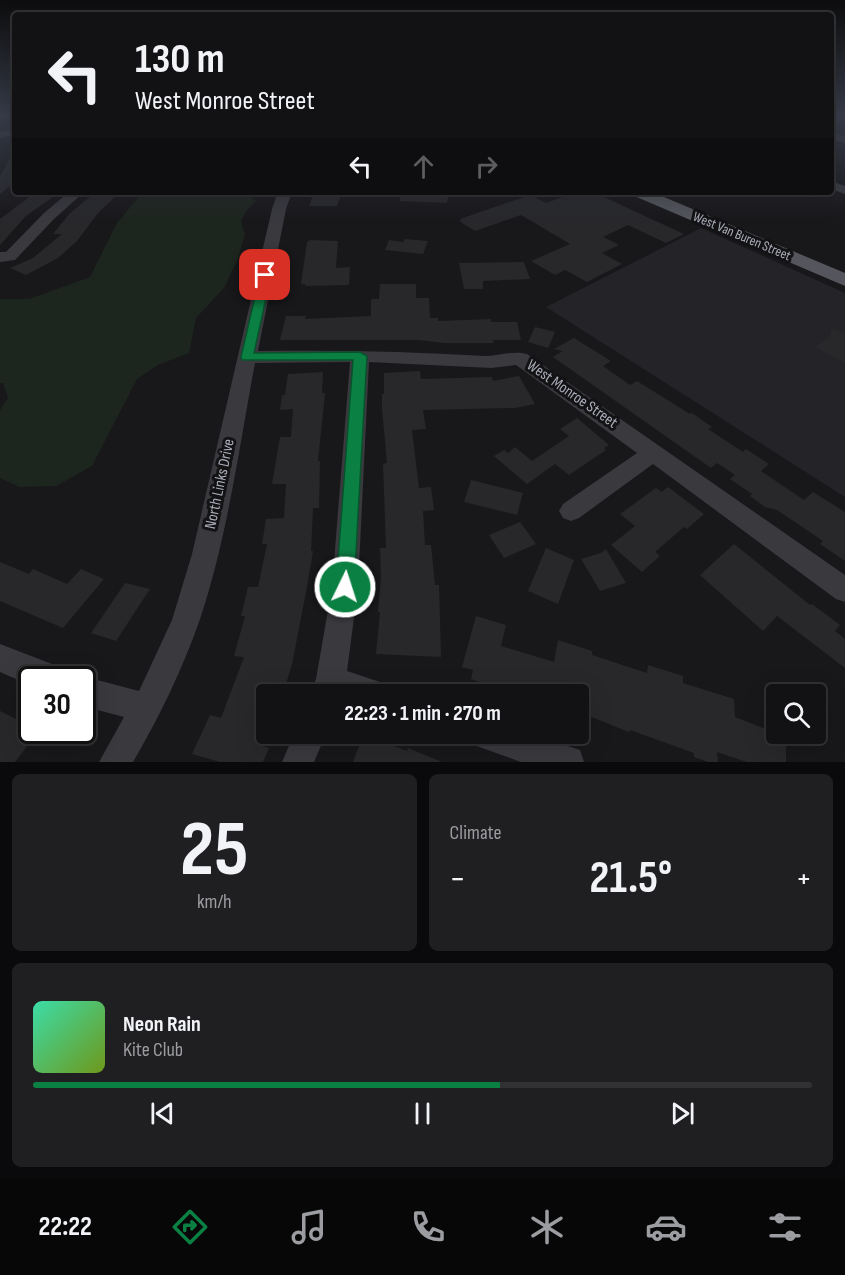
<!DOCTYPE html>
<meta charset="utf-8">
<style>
body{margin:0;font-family:"Sofia Sans Condensed",sans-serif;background:#1f1f22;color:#f1f3f6;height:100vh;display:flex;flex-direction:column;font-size:22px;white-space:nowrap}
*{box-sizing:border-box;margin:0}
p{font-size:20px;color:#9c9da0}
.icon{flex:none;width:33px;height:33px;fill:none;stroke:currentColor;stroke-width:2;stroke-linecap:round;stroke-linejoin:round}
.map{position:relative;height:762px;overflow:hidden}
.drawer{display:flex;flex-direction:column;gap:12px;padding:12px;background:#0a090b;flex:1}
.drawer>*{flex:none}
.top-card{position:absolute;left:12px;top:12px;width:822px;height:183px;border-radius:6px;box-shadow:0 6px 24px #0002,0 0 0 2px #313134;background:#121114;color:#f1f3f6;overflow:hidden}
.controls{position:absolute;left:766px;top:684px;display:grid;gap:12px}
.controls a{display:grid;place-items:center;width:60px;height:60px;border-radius:6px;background:#121114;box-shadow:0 6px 24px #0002,0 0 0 2px #313134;font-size:30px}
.speed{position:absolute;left:18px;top:666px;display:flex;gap:12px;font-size:30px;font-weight:700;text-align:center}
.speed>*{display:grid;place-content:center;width:78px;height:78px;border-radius:50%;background:#121114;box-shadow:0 6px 24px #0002,0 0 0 2px #313134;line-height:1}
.speed .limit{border:3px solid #111;border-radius:9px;background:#fff;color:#111}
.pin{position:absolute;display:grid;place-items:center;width:51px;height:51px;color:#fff;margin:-26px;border-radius:12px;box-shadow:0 3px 9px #0006}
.me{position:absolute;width:66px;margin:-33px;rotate:4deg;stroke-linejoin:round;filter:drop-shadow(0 0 4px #0008)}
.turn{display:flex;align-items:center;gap:21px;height:126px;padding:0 24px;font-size:27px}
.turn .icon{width:78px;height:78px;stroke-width:2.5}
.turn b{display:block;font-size:42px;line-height:51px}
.lanes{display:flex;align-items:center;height:57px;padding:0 24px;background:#0003;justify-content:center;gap:30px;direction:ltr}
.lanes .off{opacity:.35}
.big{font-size:45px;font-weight:700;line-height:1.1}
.drawer .tile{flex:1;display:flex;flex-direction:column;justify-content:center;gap:9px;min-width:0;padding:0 21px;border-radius:9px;background:#1f1f22}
.drawer .dial{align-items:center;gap:0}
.dial b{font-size:78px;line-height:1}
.song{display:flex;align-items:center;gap:18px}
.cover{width:72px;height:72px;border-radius:9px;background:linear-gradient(135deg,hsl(160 70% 55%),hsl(80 70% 35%))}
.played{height:6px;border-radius:3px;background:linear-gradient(90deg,#0b8043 60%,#313134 60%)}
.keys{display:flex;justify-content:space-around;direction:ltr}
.heat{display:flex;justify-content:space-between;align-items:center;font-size:33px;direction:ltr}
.drawer .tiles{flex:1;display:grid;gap:12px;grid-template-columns:1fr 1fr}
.tile:last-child{grid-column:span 2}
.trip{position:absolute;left:256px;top:684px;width:333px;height:60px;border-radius:6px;background:#121114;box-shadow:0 6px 24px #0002,0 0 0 2px #313134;font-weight:700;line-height:60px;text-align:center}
.menu{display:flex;height:96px;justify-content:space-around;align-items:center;background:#070708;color:#9c9da0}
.menu .icon{width:42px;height:42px}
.menu .selected{color:#0b8043}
.menu b{font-size:27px;color:#f1f3f6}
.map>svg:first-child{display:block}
</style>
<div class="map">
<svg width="845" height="762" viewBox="0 0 845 762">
<rect width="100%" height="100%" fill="#18171a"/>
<path fill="#242327" d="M701,228l144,65v204l-299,-190z"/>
<path fill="#1d251f" d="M143,192h101l12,9 -9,9 -6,11 4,13 -7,25 -14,29 -28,30 -7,35 -31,12 -21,14 -45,87 -36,20 -37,1 -19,-9v-68l8,-12 -5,-15h-3v-84h29l61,-22 27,-54z"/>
<path fill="#28282b" d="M15,150v32l-15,12v-18z
M36,192h24l-34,24 -26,29v-26z
M96,192h24l-22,21 -21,28 -19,17 -32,17 -16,-7 23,-10 29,-24h-9l17,-21z
M314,192h28l-5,14h-28z
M400,192h49l-2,11 -47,-2z
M576,192h17l91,42 -18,9 -38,-18 -25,12 16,8 -17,8 20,11 -35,18 -22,-12 -10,5 -24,-14 39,-17 -49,-29 -46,16 -16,-10 3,-1 -2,-1 70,-24 16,8z
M405,239l23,2 -5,13 -38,-4 4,-10 14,2z
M311,240l27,1 -2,27 14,-1 -1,18 -44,1 1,-2h-5l6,-42z
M524,262l6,17 -47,2v8h-19l-5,-26z
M380,284h36v14h13l1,20h8v3l53,-2v3h26l4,18h-28l1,3h-50l-25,-3h-139l6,-24h20l-1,3 66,-3v-17h8z
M535,327l20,5 -7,16 -20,-6z
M831,329l14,4v30l-30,-16 15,-11z
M574,338l37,23 -8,5 27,19 7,-4 53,33 2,-1 20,14 -4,2 35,23 3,-3 23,15 -8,7 43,29 9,-8 32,20v49l-25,-17 3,-3 -46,-31 -12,-3 -15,-11 2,-2 -22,-15 5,-4 -18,-12 -6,5 -158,-111 10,-6 -9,-2z
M420,371l1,8 71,-2 1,4 26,-5 16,28 -20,4 -92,2 3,19 -14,1 7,58 12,-1 3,23 -11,1 2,34h6l4,40h4l2,72 -65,-3 4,-42h-2l3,-36 -1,-28h6l-3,-84 4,-1 -5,-54v-15h2v-21z
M323,372l-1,21h3l-7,68h2l-1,47h-6l-2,43h2l-6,36 -15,77 -9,30h-16v29l-8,22 10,3 -6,14h-43l-28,-8 18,-39 11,3 23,-61 -10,-1 11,-40h-4l7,-29h10l9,-43h-5l4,-25 18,-1 2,-34h-14l8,-47h11l2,-28 -13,1 2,-15h3l3,-21z
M577,418l32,27 -5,3 2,2 -37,25 -14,-11 -28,20 -33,-28 10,-6 4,3 7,-6 17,14 37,-25 -9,-7z
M471,480l52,13 -6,22 -53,-13z
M668,487l36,27 -17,15 -3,-2 -29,25 5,4 -18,16 -31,-27 24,-19 -15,-12 36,-26 6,4z
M520,522l16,22 -32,14 -15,-23z
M734,544l76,61 2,-1 28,21 -5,6 10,8v29l-68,-52 -14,15 -63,-56z
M546,548l28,12 -16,44 -30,-13z
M606,549l20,34 -26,8 -19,-32 20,-6z
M0,562l29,12 4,-5 34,15 14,-15 23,10 -41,49 -63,-27z
M125,583l25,6 -34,52 -25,-8z
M476,616l30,9 -5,21 53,16 4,-22 34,11v4l55,18 1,-8 35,11v7l51,16 1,18 51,20v25h-39l-30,-10 1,10h-10l-14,-5v-4l-64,-23 -1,2 -50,-20v-18h-64l-44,-15 2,-9 -11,-3z
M0,711l32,16v3l7,1 -24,31h-15z
M372,738l35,13 1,-3 34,14h-89l8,-21 9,3z"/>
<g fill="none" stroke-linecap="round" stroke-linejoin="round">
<path fill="#39393e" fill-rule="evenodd" d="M15,129v6l-15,3v-6z
M831,133l14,3v7l-14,-4z
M831,181l14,5v8l-14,-5z
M69,192h15l-30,27 -39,41 -15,2v-10h6l38,-39z
M278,192h14l-6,17 -28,142c76,-1 151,0 227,5 14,0 28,-6 42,-2l318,221v27l-9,-3 -183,-135 -74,54 -8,3 -8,-3 -4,-7 4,-7 74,-51 -121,-88 -25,3 -122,-6 -11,225 -11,84 36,12 4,11h-77l6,-15 16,-92 18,-225 -95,1c-16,85 -28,177 -56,259 -17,48 -40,96 -66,140h-34l25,-45 -42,-11v-26h-9l9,-4 57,15 33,-71 20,-66 80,-345z
M0,644l65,25 4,11h-37v6l-32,-14z
M294,734h32l-12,28h-32z
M469,734h62l49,16 4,12h-63l-47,-17z"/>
<path fill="#55565d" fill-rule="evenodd" d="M630,192h22l193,81v13l-213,-91z"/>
</g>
<linearGradient id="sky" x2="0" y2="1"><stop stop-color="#0d0d0e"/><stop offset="0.52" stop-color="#373c49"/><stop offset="1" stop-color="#373c49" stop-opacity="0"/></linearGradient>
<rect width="845" height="223" fill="url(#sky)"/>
<path fill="#0b8043" stroke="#07532c" stroke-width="1.5" d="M265,271l6,4 -17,78 106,-1 7,4 -13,231 -2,6 -7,3 -6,-3 -3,-6 17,-227h-111l-1,-3 19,-82z"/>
<g text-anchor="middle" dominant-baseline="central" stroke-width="6" stroke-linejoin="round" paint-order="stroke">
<g font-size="14" fill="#aaaeb9" stroke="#131215">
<text transform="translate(742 236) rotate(23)">West Van Buren Street</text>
</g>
<g font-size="16" fill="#aaaeb9" stroke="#131215">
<text transform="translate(572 394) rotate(35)">West Monroe Street</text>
<text transform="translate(220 484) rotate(-78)">North Links Drive</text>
</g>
</g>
</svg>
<div class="controls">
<a><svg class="icon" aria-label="search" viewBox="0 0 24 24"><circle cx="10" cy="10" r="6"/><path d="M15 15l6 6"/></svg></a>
</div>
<div class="speed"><div class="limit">30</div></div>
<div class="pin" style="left:265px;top:275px;background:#d93025"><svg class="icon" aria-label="arrive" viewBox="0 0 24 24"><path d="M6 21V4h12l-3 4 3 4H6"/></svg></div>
<svg class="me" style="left:345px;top:587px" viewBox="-20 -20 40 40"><circle r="17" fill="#0b8043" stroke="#fff" stroke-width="3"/><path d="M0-11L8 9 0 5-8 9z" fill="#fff"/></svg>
<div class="trip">22:23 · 1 min · 270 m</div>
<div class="top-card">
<div class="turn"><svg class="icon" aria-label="left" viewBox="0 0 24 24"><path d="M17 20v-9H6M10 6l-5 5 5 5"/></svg><div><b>130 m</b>West Monroe Street</div></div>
<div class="lanes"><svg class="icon" aria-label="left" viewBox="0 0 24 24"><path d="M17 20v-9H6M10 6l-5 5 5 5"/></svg><svg class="icon off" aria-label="ahead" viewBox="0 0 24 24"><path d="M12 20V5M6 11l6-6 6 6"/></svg><svg class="icon off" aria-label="right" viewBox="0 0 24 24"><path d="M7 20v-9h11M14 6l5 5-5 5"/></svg></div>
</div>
</div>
<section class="drawer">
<div class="tiles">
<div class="tile dial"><b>25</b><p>km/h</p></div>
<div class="tile"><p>Climate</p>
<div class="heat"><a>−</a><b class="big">21.5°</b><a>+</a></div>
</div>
<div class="tile">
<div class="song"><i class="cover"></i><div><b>Neon Rain</b><p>Kite Club</p></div></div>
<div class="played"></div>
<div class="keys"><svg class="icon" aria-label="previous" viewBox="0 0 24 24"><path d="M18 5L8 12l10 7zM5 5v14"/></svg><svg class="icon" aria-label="pause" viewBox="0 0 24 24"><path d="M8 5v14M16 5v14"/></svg><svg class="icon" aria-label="next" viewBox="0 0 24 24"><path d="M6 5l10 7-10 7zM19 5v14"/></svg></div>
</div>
</div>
</section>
<nav class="menu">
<b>22:22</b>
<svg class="icon selected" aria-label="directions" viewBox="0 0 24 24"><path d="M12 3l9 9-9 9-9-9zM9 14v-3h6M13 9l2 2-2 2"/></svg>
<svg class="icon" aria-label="music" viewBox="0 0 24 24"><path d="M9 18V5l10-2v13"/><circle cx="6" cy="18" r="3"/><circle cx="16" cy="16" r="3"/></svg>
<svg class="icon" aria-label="phone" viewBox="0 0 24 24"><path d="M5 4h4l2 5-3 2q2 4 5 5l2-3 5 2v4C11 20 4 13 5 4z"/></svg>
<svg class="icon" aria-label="climate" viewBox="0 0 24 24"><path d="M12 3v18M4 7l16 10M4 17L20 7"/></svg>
<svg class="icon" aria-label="car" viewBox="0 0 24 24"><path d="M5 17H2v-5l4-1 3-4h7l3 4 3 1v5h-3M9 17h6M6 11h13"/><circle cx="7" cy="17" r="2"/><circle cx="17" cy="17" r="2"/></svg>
<svg class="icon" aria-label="filters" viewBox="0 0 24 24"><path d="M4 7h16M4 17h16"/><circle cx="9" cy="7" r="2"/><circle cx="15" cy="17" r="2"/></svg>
</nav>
